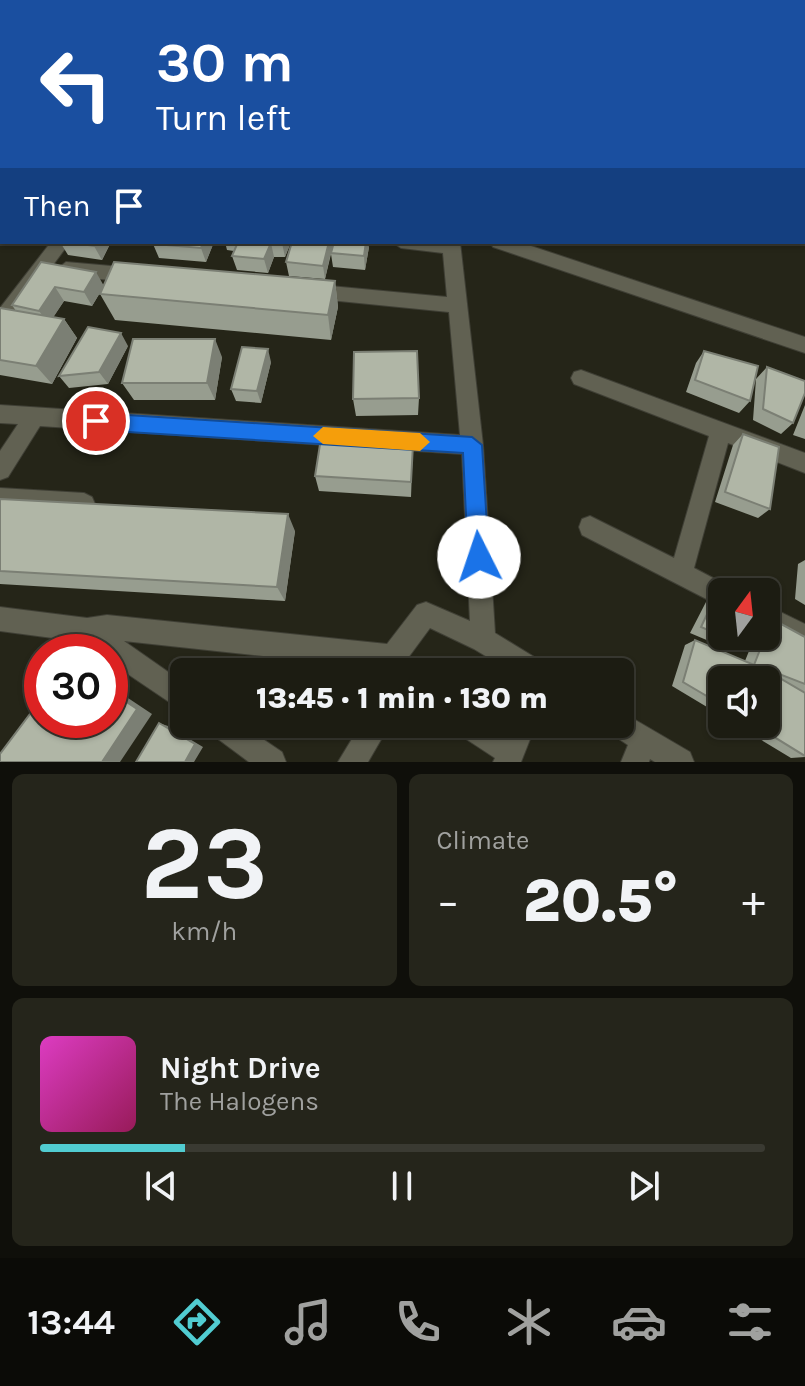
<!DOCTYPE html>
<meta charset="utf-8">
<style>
body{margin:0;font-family:Karla,sans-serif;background:#25251b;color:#f1f3f6;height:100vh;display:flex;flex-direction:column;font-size:30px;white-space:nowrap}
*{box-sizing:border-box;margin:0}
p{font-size:26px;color:#a0a19f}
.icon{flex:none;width:44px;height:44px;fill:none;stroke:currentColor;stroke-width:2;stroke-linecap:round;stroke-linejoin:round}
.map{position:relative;height:762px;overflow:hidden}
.sheet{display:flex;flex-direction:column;gap:12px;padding:12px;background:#0f0f0a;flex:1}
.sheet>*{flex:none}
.banner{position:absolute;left:0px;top:0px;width:806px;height:244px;box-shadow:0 2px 6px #0004,0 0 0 2px #3a3a32;background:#1a4fa0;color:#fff;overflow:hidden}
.needle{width:52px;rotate:15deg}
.controls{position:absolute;left:708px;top:578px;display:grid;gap:16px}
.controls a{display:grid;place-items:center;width:72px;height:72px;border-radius:12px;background:#1c1c12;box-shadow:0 2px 6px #0004,0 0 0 2px #3a3a32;font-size:40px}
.speed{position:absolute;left:24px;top:634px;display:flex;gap:16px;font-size:40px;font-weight:700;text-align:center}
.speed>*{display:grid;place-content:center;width:104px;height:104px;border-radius:50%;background:#1c1c12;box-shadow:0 2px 6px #0004,0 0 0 2px #3a3a32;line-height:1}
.speed .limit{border:12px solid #d22;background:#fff;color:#111}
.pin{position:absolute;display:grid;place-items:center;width:68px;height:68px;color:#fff;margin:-34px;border:4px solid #fff;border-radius:50%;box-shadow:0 2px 8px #0007}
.me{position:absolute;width:88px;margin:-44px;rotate:356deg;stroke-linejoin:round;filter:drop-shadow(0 0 6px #0008)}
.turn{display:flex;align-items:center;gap:28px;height:168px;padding:0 24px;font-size:36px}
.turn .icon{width:104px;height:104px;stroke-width:2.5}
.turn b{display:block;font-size:56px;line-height:68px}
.then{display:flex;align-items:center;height:76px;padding:0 24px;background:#0003;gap:16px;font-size:30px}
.big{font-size:60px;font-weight:800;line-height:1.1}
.sheet .widget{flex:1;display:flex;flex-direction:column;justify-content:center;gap:12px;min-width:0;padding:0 28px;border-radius:12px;background:#25251b}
.sheet .dial{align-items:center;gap:0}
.dial b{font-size:104px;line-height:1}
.song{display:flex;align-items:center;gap:24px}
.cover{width:96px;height:96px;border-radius:12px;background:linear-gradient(135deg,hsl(310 70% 55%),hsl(330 70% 35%))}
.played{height:8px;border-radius:4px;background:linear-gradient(90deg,#51ccd1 20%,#3a3a32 20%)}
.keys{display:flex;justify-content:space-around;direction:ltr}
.heat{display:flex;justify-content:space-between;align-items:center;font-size:44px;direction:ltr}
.sheet .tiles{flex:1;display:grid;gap:12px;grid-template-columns:1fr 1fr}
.widget:last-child{grid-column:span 2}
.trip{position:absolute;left:170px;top:658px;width:464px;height:80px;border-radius:12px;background:#1c1c12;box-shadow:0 2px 6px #0004,0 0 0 2px #3a3a32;font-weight:800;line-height:80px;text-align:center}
.menu{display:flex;height:128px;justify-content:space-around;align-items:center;background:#0b0b07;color:#a0a19f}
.menu .icon{width:56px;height:56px}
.menu .current{color:#51ccd1}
.menu b{font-size:36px;color:#f1f3f6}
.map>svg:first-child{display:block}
</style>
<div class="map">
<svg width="805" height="762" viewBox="0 0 805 762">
<rect width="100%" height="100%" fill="#252518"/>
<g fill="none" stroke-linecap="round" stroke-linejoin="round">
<g stroke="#3f3f35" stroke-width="2">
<path id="minor" d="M58,0h18l1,2h-18z
M300,0h13l1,2h-13z
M390,0h19l1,2h-19z
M804,110h1v11h-1z
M804,215h1v12h-1z
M51,242h19l-63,85 -7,3v-22z
M392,242h68l23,203 12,188 49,30 4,9h-36l-38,-23 -44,-21 -28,38 -9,4 -269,-29 60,42v29l-74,-50v-10h-13l-14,-10 -83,-11v-24l87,11 20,-3 280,29 30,-39 9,-3 44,19 -8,-167 -422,-28 -32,51 -8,3v-29l18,-27 -18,-1v-18l460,30 -11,-123 -140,-14 -9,-7 9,-7 138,13 -4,-44 -42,-5z
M490,242h29l286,95v16l-312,-106z
M66,262l68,6 9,7 -9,7 -68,-6 -9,-7z
M581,370l224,83v20l-77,-30 -34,125 36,19 3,5h-11v15l-140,-72 -3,-8 3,-8 8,-3 84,42 35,-122 -135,-52 -3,-6 3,-6z
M0,488l84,5 8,4 3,7 -3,7 -8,4 -84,-7z
M766,605l39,19v25l-39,-19z
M620,711l70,41 4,10h-39l-5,-3 -1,3h-28l7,-17 -18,-12 -4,-9h14z
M206,724h35l41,28 4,10h-37l-39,-29z
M361,724h29l-22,38h-30z
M453,724h37l16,9 4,-9h26l-15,38h-28l2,-4 -38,-25z"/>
</g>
<g stroke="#3f3f35" stroke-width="2">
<path id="major" d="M119,0h19l1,2h-19z
M256,0h19l1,2h-19z
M804,140h1v11h-1z
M804,185h1v12h-1z"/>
</g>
<g stroke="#3f3f35" stroke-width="2">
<path id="highway" d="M159,0h21l2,2h-21z
M208,0h21l2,2h-21z
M804,172h1v14h-1z"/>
</g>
<use href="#minor" fill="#616152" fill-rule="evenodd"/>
<use href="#major" fill="#ad9136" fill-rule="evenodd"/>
<use href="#highway" fill="#e0b124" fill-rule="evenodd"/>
</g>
<path fill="#979d8f" d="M60,242h51l-9,18 -34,-5z
M154,242h60l-8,20 -47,-4 -6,-14z
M225,242h66l-6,15h-11l-6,16 -31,-3 -5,-14 2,-5 -7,-1z
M333,243l36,4 -4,23 -32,-3 -2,-13 -6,25 -36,-3 -3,-14z
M41,262l63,23 231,-4 3,26 -7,33 -216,-20 -15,-26 1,-3 -9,15 -28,-5 -11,16 11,2 13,19 -25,46 -52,-9v-67l16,3 -4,-6z
M128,346l-20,38 -39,4 -10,-12z
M704,351l46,50 -11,12 -53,-21 10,-29z
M222,357l-7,43h-81l-12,-17z
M271,362l-10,41 -25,-2 -5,-12z
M767,367l26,56 -12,11 -28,-14 3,-41z
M419,398l-1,17 -62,1 -3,-17z
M805,405v34l-12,-4z
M743,434l27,75 -12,9 -43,-16 18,-57z
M413,444l-2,53 -92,-6 -4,-15z
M0,499l295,32 -10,70 -285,-17z
M805,560v45l-10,-6 3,-35z
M716,595l31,52 -12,5 -45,-19 16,-31z
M772,619l33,18v120l-14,1 -56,-34h31l-44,-44v36l-50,-30 13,-41 10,-5 50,21 10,-25h11v-14z"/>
<path fill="#7b7f74" d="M96,242h15l-9,18 -8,-14z
M203,242h11l-8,20 -5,-14z
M283,242h8l-6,15 -3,-14z
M329,242h4v1l-8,36 -2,-13z
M366,242h2l1,5 -4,23 -1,-14z
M271,243l3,14 -6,16 -4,-14z
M96,272l8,14 -12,20 -8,-14z
M335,281l3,26 -7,33 -3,-25z
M55,287l9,14 -15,23 -10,-13z
M64,319l13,19 -25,46 -16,-18z
M121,333l7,13 -20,38 -9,-12z
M215,339l7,18 -7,43 -8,-17z
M268,349l3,13 -10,41 -4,-12z
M288,514l7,17 -10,70 -8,-14z
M110,686l42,28 -32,48h-18z
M159,723l9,3 35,21 -9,15h-9z"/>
<path fill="#b0b6a6" stroke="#7b7f74" stroke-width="2" d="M68,242h28l-2,4z
M154,242h49l-2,6 -48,-4z
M238,242h45l-12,1 -7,16 -32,-3z
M292,242h37l-6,24 -37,-4z
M334,242h32l-2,14 -33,-3z
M41,262l55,10 -12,20 -29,-5 -16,24 -27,-6z
M114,262l221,19 -7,34 -228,-21z
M0,308l64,11 -28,47 -36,-6z
M88,327l33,6 -22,39 -40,4z
M133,339h82l-8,44h-85z
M242,347l26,2 -11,42 -26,-2z
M417,351l2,47 -66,1 1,-47z
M704,351l54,15 -8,35 -55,-21z
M767,367l38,14v12l-12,30 -30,-14z
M743,434l36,13 -9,62 -45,-17z
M321,438l92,6 -2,38 -96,-6z
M0,499l288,15 -11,73 -277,-16z
M716,595l6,3v38l-21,-9z
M772,619l33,18v47l-44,-17 44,26v63l-52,-32h13v-44h-44v25l-39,-23 12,-42 59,25z
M722,636h29l-4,11z
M110,691l27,18 -35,53h-102v-8l42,-56v22h68z
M159,723l36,21 -10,18h-49z"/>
<path fill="#1a73e8" stroke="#114b97" stroke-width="2" d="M96,413l376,24 10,8 7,112 -3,7 -7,3 -8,-3 -3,-7 -5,-104 -367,-23 -9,-9z"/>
<path fill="#f59e0b" d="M323,427l97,6 10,9 -10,9 -97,-7 -10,-8z"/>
</svg>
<div class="controls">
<a><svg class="needle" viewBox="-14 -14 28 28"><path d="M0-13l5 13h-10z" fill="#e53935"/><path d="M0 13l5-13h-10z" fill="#a0a19f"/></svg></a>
<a><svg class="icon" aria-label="sound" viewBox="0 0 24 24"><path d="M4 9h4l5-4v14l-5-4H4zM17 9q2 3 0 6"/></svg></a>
</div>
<div class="speed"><div class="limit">30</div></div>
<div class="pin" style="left:96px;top:421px;background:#d93025"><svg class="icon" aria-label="arrive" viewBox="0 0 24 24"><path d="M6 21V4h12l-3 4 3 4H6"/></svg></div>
<svg class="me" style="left:479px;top:557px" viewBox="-20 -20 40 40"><circle r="19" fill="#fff"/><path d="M0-13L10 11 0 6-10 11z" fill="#1a73e8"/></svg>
<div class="trip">13:45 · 1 min · 130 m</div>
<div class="banner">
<div class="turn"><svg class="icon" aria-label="left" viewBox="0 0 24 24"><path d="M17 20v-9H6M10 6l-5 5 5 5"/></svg><div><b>30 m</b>Turn left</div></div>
<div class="then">Then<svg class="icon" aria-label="arrive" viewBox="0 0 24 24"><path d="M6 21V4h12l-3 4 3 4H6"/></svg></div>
</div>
</div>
<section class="sheet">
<div class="tiles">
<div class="widget dial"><b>23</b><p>km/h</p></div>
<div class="widget"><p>Climate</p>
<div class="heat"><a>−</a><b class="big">20.5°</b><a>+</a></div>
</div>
<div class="widget">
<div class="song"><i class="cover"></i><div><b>Night Drive</b><p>The Halogens</p></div></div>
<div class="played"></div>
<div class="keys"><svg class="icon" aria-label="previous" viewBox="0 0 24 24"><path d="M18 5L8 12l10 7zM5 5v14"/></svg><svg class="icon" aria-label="pause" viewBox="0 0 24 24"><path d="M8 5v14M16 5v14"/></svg><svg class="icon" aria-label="next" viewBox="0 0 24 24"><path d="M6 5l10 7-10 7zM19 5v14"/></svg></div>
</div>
</div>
</section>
<nav class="menu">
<b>13:44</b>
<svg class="icon current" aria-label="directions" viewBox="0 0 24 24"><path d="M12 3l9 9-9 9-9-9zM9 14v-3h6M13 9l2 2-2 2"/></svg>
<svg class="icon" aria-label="music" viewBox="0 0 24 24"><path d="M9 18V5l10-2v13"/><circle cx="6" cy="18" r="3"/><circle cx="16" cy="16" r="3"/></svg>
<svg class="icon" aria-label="phone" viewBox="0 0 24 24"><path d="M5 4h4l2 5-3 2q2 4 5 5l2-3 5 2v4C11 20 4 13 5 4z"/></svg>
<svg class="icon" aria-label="climate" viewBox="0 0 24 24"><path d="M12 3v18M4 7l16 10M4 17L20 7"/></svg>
<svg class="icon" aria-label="car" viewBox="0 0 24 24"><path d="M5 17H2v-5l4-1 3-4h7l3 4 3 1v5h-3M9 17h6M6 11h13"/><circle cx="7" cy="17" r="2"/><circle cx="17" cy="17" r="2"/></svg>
<svg class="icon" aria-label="filters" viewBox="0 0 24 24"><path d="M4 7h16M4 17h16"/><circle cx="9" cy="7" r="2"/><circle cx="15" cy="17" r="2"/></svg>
</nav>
